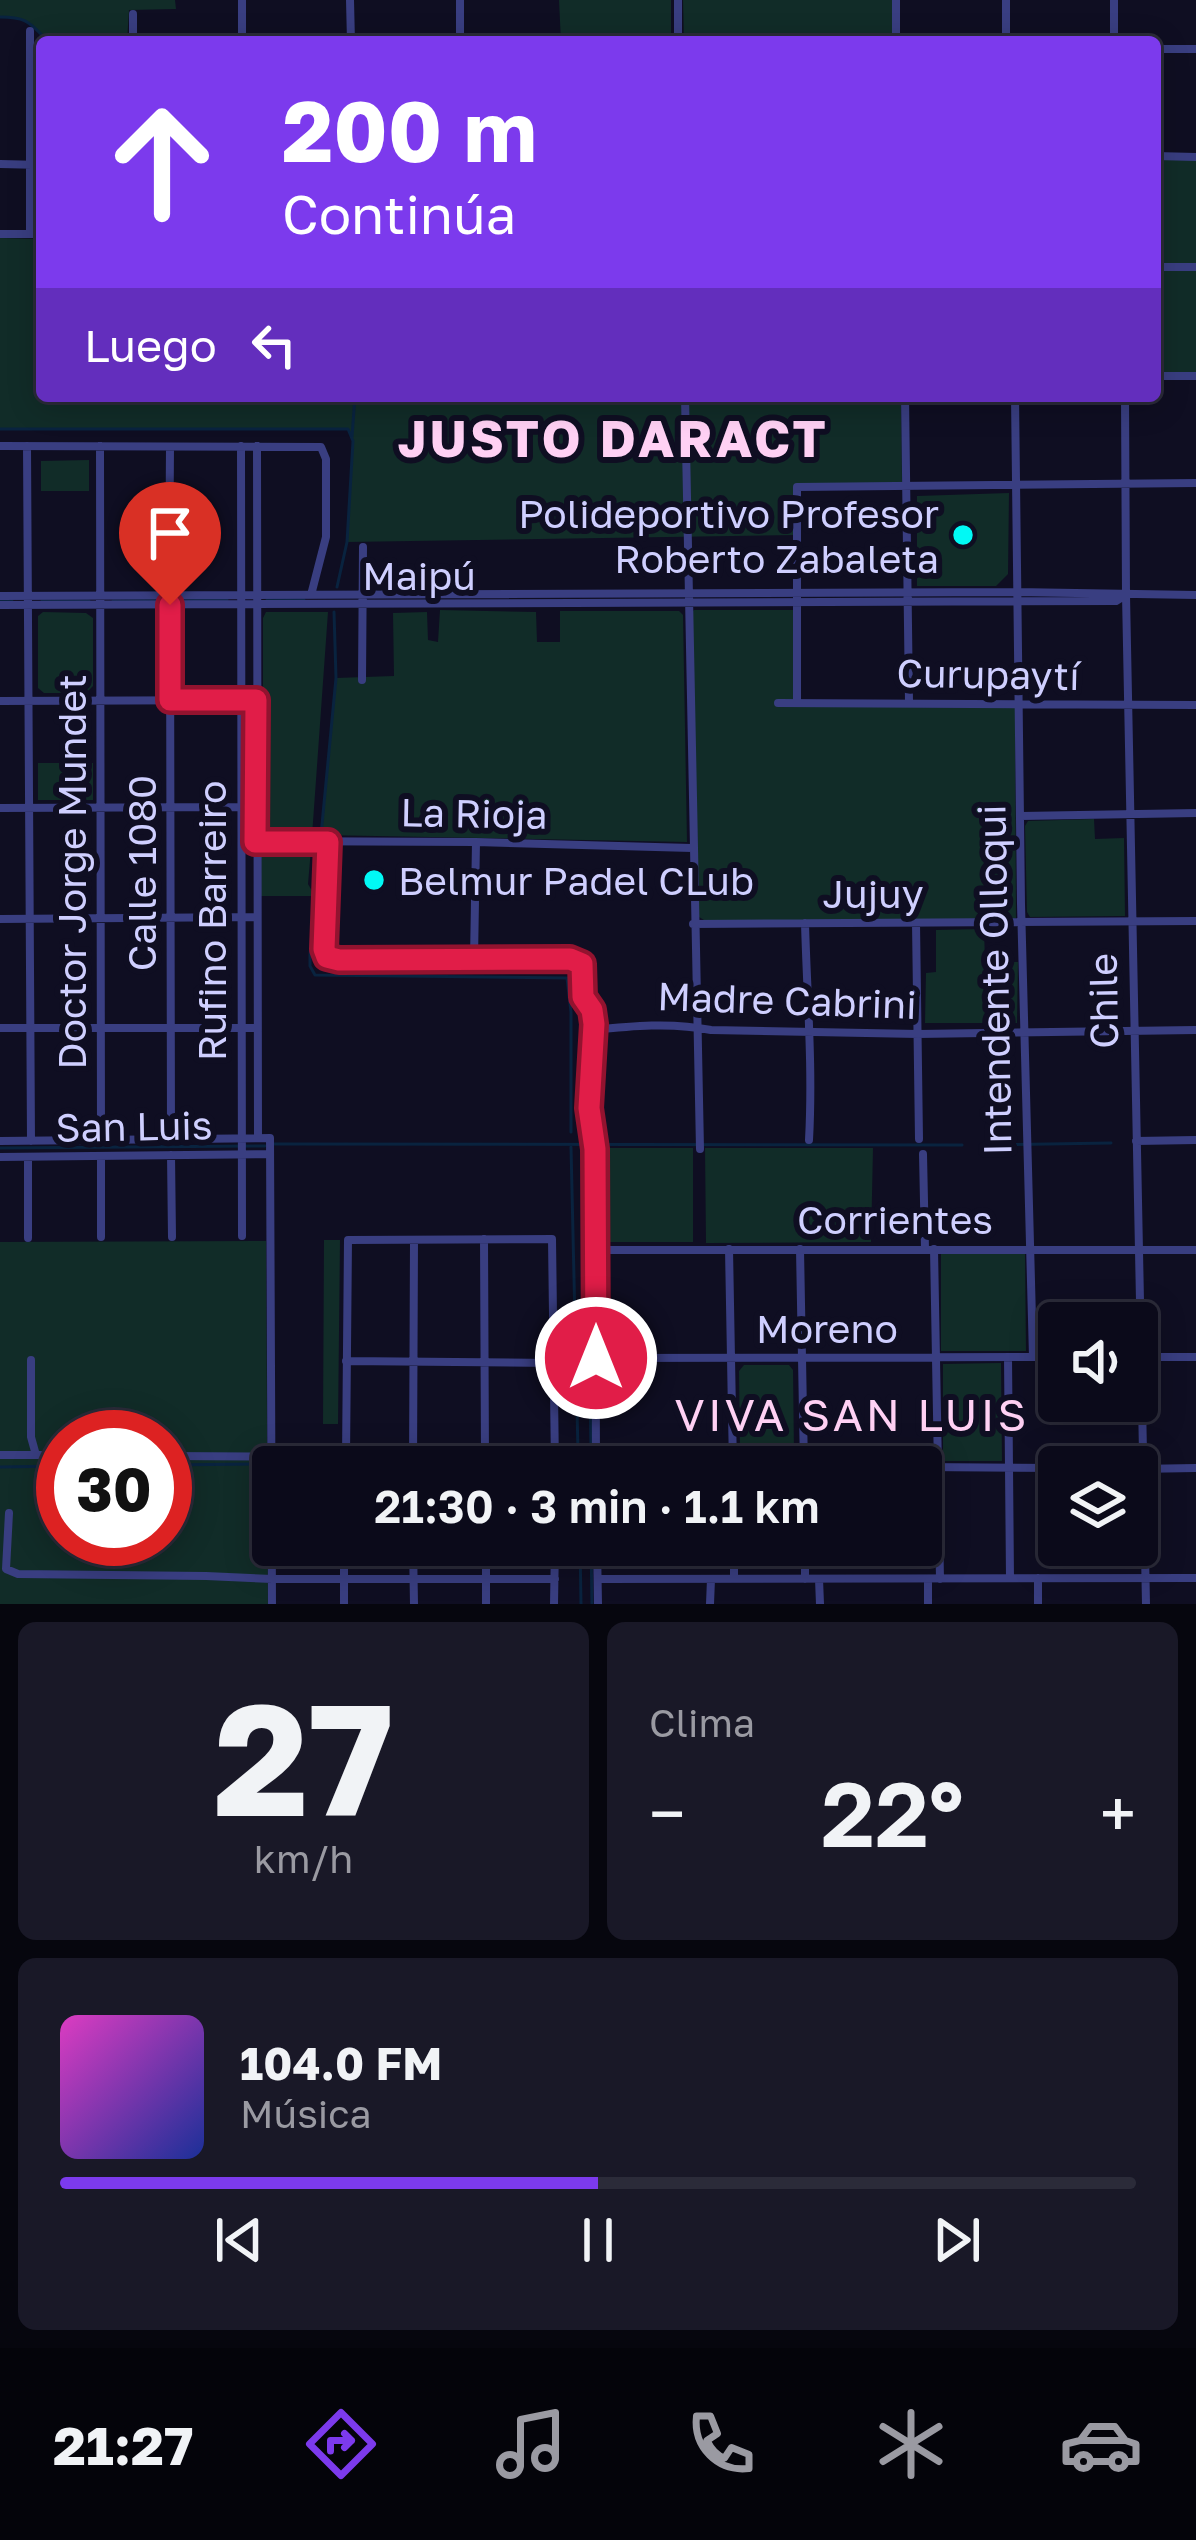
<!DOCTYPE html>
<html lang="es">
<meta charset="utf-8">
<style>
body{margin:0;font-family:"Golos Text",sans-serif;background:#191827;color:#f1f3f6;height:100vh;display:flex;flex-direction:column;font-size:45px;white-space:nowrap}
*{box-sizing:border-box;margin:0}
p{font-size:39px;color:#9a9aa2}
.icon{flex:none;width:66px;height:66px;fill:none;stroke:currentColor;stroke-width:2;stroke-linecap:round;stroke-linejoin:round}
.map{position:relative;height:1604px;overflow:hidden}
.drawer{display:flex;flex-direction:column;gap:18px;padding:18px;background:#06060e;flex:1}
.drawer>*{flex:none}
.banner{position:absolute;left:36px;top:36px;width:1125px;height:366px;border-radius:12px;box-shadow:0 6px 30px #0003,0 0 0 3px #2b2b39;background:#7c3aed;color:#fff;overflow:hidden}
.controls{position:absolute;left:1038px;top:1302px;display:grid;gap:24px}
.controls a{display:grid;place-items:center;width:120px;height:120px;border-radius:12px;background:#0b0a1a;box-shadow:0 6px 30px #0003,0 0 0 3px #2b2b39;font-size:60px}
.speed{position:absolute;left:36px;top:1410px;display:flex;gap:24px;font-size:60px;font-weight:700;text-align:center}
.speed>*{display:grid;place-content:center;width:156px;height:156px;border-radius:50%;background:#0b0a1a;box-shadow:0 6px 30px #0003,0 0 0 3px #2b2b39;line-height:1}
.speed .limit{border:18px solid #d22;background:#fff;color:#111}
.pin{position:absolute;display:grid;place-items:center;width:102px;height:102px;color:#fff;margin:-123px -51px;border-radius:50% 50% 50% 0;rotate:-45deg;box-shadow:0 0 12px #0007}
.pin .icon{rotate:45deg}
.me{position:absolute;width:132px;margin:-66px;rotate:0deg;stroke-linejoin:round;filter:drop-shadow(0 0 9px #0008)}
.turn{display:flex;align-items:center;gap:42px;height:252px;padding:0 48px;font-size:54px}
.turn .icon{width:156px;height:156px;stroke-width:2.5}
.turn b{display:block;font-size:84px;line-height:102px}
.then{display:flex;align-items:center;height:114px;padding:0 48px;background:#0003;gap:24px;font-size:45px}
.big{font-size:90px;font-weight:600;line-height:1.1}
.drawer .tile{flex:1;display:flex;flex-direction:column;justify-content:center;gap:18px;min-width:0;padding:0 42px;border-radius:18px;background:#191827}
.drawer .dial{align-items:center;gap:0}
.dial b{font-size:156px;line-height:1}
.song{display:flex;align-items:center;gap:36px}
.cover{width:144px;height:144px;border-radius:18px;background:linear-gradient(135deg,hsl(310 70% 55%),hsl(230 70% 35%))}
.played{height:12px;border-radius:6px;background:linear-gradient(90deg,#7c3aed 50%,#2b2b39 50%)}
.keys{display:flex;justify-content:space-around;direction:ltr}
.heat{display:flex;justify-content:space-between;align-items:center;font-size:66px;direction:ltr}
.drawer .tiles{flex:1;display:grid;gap:18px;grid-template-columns:1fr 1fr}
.tile:last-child{grid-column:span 2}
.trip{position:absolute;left:252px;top:1446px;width:690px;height:120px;border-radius:12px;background:#0b0a1a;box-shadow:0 6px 30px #0003,0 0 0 3px #2b2b39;font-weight:600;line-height:120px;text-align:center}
.menu{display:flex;height:192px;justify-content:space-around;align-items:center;background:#04040a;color:#9a9aa2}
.menu .icon{width:84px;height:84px}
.menu .on{color:#7c3aed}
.menu b{font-size:54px;color:#f1f3f6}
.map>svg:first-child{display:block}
</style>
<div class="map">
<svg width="1196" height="1604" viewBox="0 0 1196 1604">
<rect width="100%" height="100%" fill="#0f0e22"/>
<path fill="#112c28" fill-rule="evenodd" d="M0,0h175l1,9 -47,1 -2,32h-78c-19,-18 -20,-25 -49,-25z
M559,0h112v42h-110z
M683,0h209v42h-208z
M1155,156l41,1v219h-41z
M0,238l42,1v157h859l1,87 -105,4 -1,48 -449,7 6,-101 -5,-12 -348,-1z
M89,460v31h-48v-30z
M1009,493l-1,81 -12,12h-79v-90z
M440,610l96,2 1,30h23v-31h119l4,4 4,227 -365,-7 14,-157 58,-2 -1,-63 34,-1 1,28 10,2z
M694,610h100l2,96 219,2 1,210 -6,2h-306l-5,-3 -7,-305z
M43,612l43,1 7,5v68l-7,7h-42l-6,-5v-72z
M266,612h62l-16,224 -49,-1v-217z
M38,763h55v37h-55z
M1094,819l1,20 29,-1 1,78 -95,1 -3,-5 -2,-86 3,-5z
M261,849h50l-3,35 7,12h-54z
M984,929l1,32 33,1 -1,61h-92l1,-50 10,-1v-42z
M602,1148h91v94h-92z
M705,1148h168l-2,94 -165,1z
M324,1240h16l-2,184h-15z
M266,1241l2,363h-268v-362zM63,1437h102v102h-102z
M1025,1253l1,98h-85v-97z
M1001,1363l1,98h-59v-97z
M744,1365h45l4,5 1,83 -5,7h-45l-4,-6 -1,-83z"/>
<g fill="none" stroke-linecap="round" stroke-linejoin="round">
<path stroke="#09233f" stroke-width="3" d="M0,17c29,0 30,7 49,25
M0,429h348l5,12 -6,101 -10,45
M352,437l3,-41
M267,600h37
M0,601h12
M42,601h47
M113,601l114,-1
M321,835l15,-157 -2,-66
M319,849l-9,106v11l5,9 252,3 4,34v120
M274,1144l688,1
M987,1145l124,-2
M571,1147l7,305
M0,1148l265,-2
M587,1250l4,196
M279,1463h128
M419,1463h122
M566,1463h25
M165,1465l101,-1
M0,1467l63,-1
M580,1545l1,59
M591,1545l1,59"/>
<path stroke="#393e81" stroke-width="8" d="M242,0v42
M350,0l1,42
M460,0v42
M678,0v42
M896,0v42
M1006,0v42
M1114,0v42
M133,14v28
M1155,49h41
M1155,156l41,1
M0,164l42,1
M0,234h42
M30,234v-203
M1155,267h41
M1155,376h41
M685,396l15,753
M905,396l4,306
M1015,396l6,508 12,453
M1125,396l1,199 20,1009
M0,446l321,1 5,12v78l-15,58
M27,446l4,695
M100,446l1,694
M241,446l1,790
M257,446l1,692
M169,595l1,-148
M0,596l1016,-4 180,3
M0,605l1116,-4 8,-5
M170,605l1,535
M362,680l1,-133
M0,701l256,-1
M778,703l418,2
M797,703v-216l399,-4
M0,808l244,-1
M1021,816l175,-3
M255,841l221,1 216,6
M328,842l-4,107 3,8 4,2h239l12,5 1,33 9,13 2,14 -5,84 6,44 1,315
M0,919l256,-2
M805,923c2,74 8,143 4,217
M916,923l3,216
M693,924l503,-3
M474,959l2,-117
M0,1028h256
M592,1030c39,-4 80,-8 119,0l207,4 278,-4
M0,1141l270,-3 2,466
M1136,1141l60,-1
M923,1154l2,95
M171,1155l1,82
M101,1156v81
M0,1157l268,-3
M28,1157v81
M484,1239l1,219
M729,1249l4,218
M800,1249l4,218
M934,1249l6,330
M595,1250h601
M1008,1357l2,221
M1138,1357h58
M596,1358l463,-1
M31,1360v77l5,18
M346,1361l207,2
M0,1455h63
M165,1456l431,2
M346,1458l2,-218 204,-1 3,228
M413,1467l1,-226
M921,1467l138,1
M1137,1469l59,-1
M9,1513l-3,56 12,5 188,2 66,3h283
M344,1545v59
M413,1545l1,59
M486,1545v59
M597,1545l1,59
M734,1545v34
M805,1545v34
M1038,1578v26
M598,1579l598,-1
M819,1579l1,25
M928,1579v25
M554,1604l1,-59
M710,1604l1,-25"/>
</g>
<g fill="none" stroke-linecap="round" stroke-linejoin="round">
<g stroke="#92132f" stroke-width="30">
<path id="route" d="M170,605v95h86l-1,142h73l-4,107 3,8 12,3 231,-1 12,5 1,33 9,13 2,14 -5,84 6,41 1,209"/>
</g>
<use href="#route" stroke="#e11d48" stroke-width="21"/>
</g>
<g fill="#01f9f5" stroke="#0f0e22" stroke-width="4.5">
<circle cx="963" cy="535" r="12"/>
<circle cx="374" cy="880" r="12"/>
</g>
<g text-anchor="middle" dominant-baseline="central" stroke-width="12" stroke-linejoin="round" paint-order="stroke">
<g font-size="39" fill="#cfcfff" stroke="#0f0e22" text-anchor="end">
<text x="939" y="513">Polideportivo Profesor<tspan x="939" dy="45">Roberto Zabaleta</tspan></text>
<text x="398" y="880" text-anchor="start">Belmur Padel CLub</text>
</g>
<g font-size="39" fill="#cfcfff" stroke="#0f0e22">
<text x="419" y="575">Maipú</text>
<text transform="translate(988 674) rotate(1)">Curupaytí</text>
<text transform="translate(474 813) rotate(1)">La Rioja</text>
<text transform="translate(71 872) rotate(-90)">Doctor Jorge Mundet</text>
<text transform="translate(141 873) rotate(-90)">Calle 1080</text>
<text x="873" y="893">Jujuy</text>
<text transform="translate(211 921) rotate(-90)">Rufino Barreiro</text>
<text transform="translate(994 980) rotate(-91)">Intendente Olloqui</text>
<text transform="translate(787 1000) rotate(2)">Madre Cabrini</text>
<text transform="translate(1103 1001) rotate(-91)">Chile</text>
<text transform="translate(134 1126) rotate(-1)">San Luis</text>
<text x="895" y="1219">Corrientes</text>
<text x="827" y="1328">Moreno</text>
</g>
<g font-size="45" letter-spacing="3" fill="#ffd1f4" stroke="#0f0e22">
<text x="852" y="1414">VIVA SAN LUIS</text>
</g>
<g font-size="51" font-weight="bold" letter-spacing="3" fill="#ffd1f4" stroke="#0f0e22">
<text x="613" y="437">JUSTO DARACT</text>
</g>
</g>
</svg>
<div class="controls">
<a><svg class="icon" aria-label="sound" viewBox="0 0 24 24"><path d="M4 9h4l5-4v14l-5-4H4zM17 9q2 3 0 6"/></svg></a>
<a><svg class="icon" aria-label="layers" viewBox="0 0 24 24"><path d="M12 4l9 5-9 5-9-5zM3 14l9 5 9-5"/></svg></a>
</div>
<div class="speed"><div class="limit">30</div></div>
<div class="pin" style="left:170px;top:605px;background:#d93025"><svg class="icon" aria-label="arrive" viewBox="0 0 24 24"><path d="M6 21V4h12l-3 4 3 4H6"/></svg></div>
<svg class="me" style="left:596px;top:1358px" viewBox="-20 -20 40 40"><circle r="17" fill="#e11d48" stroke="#fff" stroke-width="3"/><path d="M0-11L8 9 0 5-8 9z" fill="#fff"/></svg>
<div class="trip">21:30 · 3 min · 1.1 km</div>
<div class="banner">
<div class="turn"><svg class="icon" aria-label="ahead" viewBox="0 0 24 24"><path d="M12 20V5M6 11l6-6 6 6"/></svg><div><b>200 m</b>Continúa</div></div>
<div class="then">Luego<svg class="icon" aria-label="left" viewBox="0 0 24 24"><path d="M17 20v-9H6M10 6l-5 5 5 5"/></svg></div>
</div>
</div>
<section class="drawer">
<div class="tiles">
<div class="tile dial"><b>27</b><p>km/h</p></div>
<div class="tile"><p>Clima</p>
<div class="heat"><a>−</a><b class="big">22°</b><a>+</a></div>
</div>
<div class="tile">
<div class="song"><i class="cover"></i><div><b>104.0 FM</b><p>Música</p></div></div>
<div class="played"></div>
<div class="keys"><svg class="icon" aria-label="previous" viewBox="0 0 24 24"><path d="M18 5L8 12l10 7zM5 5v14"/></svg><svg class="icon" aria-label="pause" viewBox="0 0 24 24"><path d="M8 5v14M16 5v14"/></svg><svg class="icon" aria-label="next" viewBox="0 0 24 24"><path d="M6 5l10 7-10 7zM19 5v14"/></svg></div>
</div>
</div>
</section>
<nav class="menu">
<b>21:27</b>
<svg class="icon on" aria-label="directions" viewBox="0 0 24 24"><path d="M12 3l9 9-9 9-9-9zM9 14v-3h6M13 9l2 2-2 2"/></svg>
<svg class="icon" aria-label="music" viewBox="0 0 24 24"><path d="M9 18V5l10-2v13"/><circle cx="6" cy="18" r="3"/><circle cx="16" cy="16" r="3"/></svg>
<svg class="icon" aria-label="phone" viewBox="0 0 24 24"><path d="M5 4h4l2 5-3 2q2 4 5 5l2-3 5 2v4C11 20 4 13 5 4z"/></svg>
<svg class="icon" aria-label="climate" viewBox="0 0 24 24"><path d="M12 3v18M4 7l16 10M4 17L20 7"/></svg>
<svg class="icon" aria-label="car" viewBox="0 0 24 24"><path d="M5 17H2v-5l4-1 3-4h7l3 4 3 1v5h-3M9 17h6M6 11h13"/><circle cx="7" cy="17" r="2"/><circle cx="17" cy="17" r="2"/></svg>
</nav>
